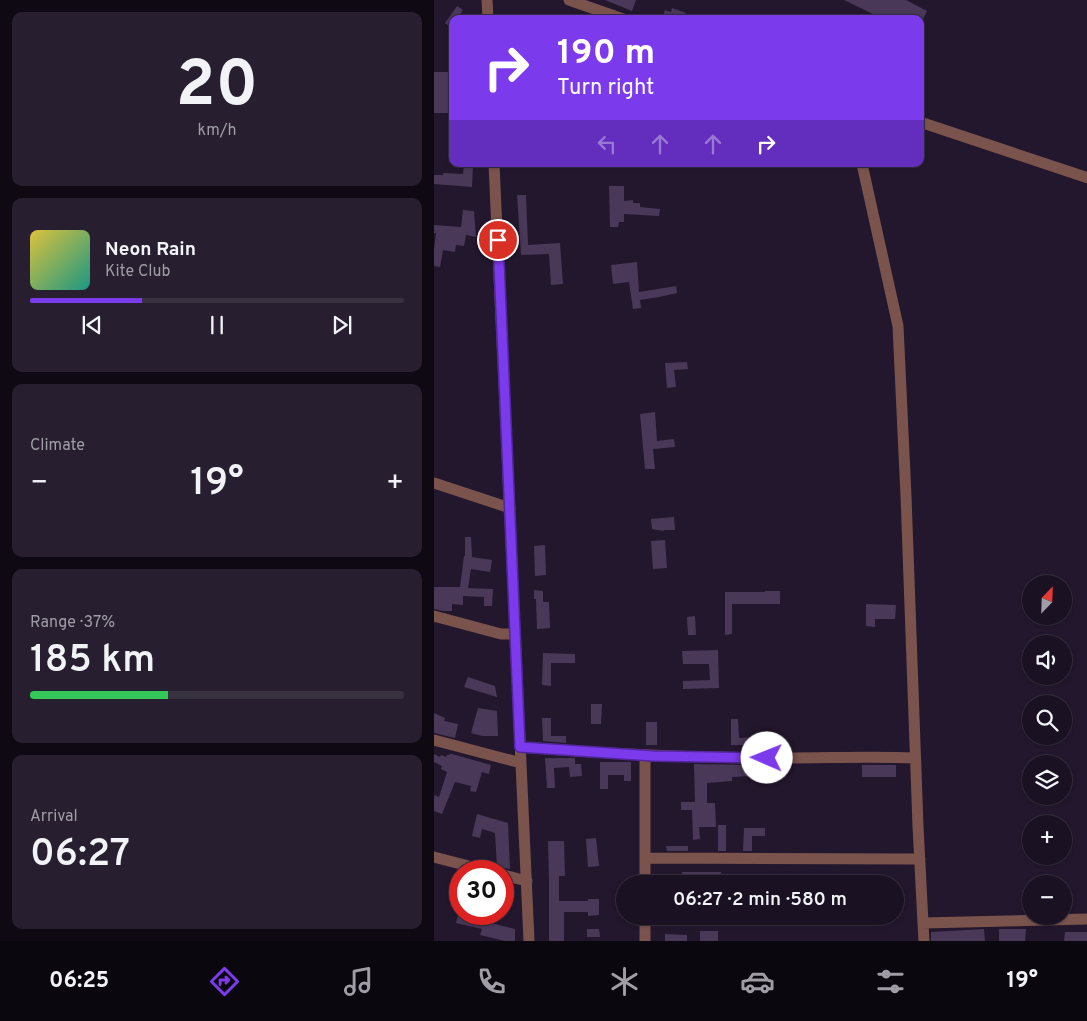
<!DOCTYPE html>
<meta charset="utf-8">
<style>
body{margin:0;font-family:Overpass,sans-serif;background:#271f2f;color:#f1f3f6;height:100vh;display:flex;flex-direction:column;font-size:19px;white-space:nowrap}
*{box-sizing:border-box;margin:0}
p{font-size:16px;color:#9f9da5}
.icon{flex:none;width:28px;height:28px;fill:none;stroke:currentColor;stroke-width:2;stroke-linecap:round;stroke-linejoin:round}
.map{position:relative;flex:1;overflow:hidden}
.panel{display:flex;flex-direction:column;gap:12px;padding:12px;background:#0e0913;width:434px}
.panel>*{flex:none}
.hud{position:absolute;left:15px;top:15px;width:475px;height:152px;border-radius:10px;box-shadow:0 1px 4px #0004,0 0 0 1px #383140;background:#7c3aed;color:#fff;overflow:hidden}
.needle{width:32px;rotate:23deg}
.tools{position:absolute;left:588px;top:575px;display:grid;gap:10px}
.tools a{display:grid;place-items:center;width:50px;height:50px;border-radius:50%;background:#1a1122;box-shadow:0 1px 4px #0004,0 0 0 1px #383140;font-size:25px}
.speed{position:absolute;left:15px;top:860px;display:flex;gap:10px;font-size:25px;font-weight:700;text-align:center}
.speed>*{display:grid;place-content:center;width:65px;height:65px;border-radius:50%;background:#1a1122;box-shadow:0 1px 4px #0004,0 0 0 1px #383140;line-height:1}
.speed .limit{border:8px solid #d22;background:#fff;color:#111}
.pin{position:absolute;display:grid;place-items:center;width:42px;height:42px;color:#fff;margin:-21px;border:2px solid #fff;border-radius:50%;box-shadow:0 1px 5px #0007}
.me{position:absolute;width:55px;margin:-28px;rotate:271deg;stroke-linejoin:round;filter:drop-shadow(0 0 4px #0008)}
.turn{display:flex;align-items:center;gap:18px;height:105px;padding:0 25px;font-size:22px}
.turn .icon{width:65px;height:65px;stroke-width:2.5}
.turn b{display:block;font-size:35px;line-height:42px}
.lanes{display:flex;align-items:center;height:48px;padding:0 25px;background:#0003;justify-content:center;gap:25px;direction:ltr}
.lanes .off{opacity:.35}
.big{font-size:38px;font-weight:600;line-height:1.1}
.panel .widget{flex:1;display:flex;flex-direction:column;justify-content:center;gap:8px;min-width:0;padding:0 18px;border-radius:10px;background:#271f2f}
.panel .dial{align-items:center;gap:0}
.dial b{font-size:65px;line-height:1}
.song{display:flex;align-items:center;gap:15px}
.cover{width:60px;height:60px;border-radius:8px;background:linear-gradient(135deg,hsl(50 70% 55%),hsl(170 70% 35%))}
.played{height:5px;border-radius:2px;background:linear-gradient(90deg,#7c3aed 30%,#383140 30%)}
.keys{display:flex;justify-content:space-around;direction:ltr}
.heat{display:flex;justify-content:space-between;align-items:center;font-size:28px;direction:ltr}
.charge{height:8px;border-radius:4px;background:linear-gradient(90deg,#34c759 37%,#383140 0)}
.trip{position:absolute;left:182px;top:875px;width:288px;height:50px;border-radius:25px;background:#1a1122;box-shadow:0 1px 4px #0004,0 0 0 1px #383140;font-weight:600;line-height:50px;text-align:center}
.tabs{display:flex;height:80px;justify-content:space-around;align-items:center;background:#0a070e;color:#9f9da5}
.tabs .icon{width:35px;height:35px}
.tabs .selected{color:#7c3aed}
.tabs b{font-size:22px;color:#f1f3f6}
main{display:flex;flex:1;min-height:0}
.map>svg:first-child{display:block}
</style>
<main>
<section class="panel">
<div class="widget dial"><b>20</b><p>km/h</p></div>
<div class="widget">
<div class="song"><i class="cover"></i><div><b>Neon Rain</b><p>Kite Club</p></div></div>
<div class="played"></div>
<div class="keys"><svg class="icon" aria-label="previous" viewBox="0 0 24 24"><path d="M18 5L8 12l10 7zM5 5v14"/></svg><svg class="icon" aria-label="pause" viewBox="0 0 24 24"><path d="M8 5v14M16 5v14"/></svg><svg class="icon" aria-label="next" viewBox="0 0 24 24"><path d="M6 5l10 7-10 7zM19 5v14"/></svg></div>
</div>
<div class="widget"><p>Climate</p>
<div class="heat"><a>−</a><b class="big">19°</b><a>+</a></div>
</div>
<div class="widget"><p>Range · 37%</p><b class="big">185 km</b><div class="charge"></div></div>
<div class="widget"><p>Arrival</p><b class="big">06:27</b></div>
</section>
<div class="map">
<svg width="654" height="941" viewBox="0 0 654 941">
<rect width="100%" height="100%" fill="#23172d"/>
<path fill="#493858" d="M171,0h31l-4,11z
M410,0h62l21,11 -4,8h-40z
M23,6l6,4 -6,9h-4v10l-8,-6z
M238,8l14,5 -2,4 2,1v1h-24l3,-9 6,2z
M0,72h19v41h-19z
M30,164l9,1 -1,22 -38,-3v-9h9v-2l20,1z
M175,186h15v15l9,-1v3h7v4l20,2 -1,7 -35,-2v8h-5l-1,5h-8z
M83,195h9l2,50 32,-2 3,41 -12,1 -2,-31 -28,1z
M29,210l11,1 2,26 -10,-2 -2,11 -8,-1 -1,7 -12,-2 -3,17 -6,-1v-17l2,-16h-2v-8l27,2z
M203,262l2,30 37,-6 1,7 -18,4 -19,3 1,8 -8,1 -4,-27 -16,2 -2,-19z
M253,362l1,7 -14,1 2,17 -9,1 -2,-25z
M221,412l2,29 17,-2 1,8 -22,2 2,20h-10l-5,-55z
M240,517l1,13h-11v1l-12,-2 -1,-10z
M31,537h6l1,20 20,3 -2,12 -19,-3 -3,19 25,1 -1,17h-8v-9l-21,-1v9l-11,-1v7h-9l-9,-2v-22h26l4,-31h1z
M231,540l2,28 -14,1 -2,-28z
M111,545l1,30 -11,1 -1,-30z
M100,590l9,1v11h6l1,26 -13,1 -1,-30h-2z
M331,591h15v13h-48v30l-7,1v-43h40z
M432,604l30,1 -1,14h-20v8l-9,-1z
M261,616l1,19h-8l-1,-18z
M284,650l1,38 -36,1v-8l27,-1 -1,-16h-26l-1,-13z
M109,653l32,1v9h-24v23l-9,-1z
M34,677l27,9 2,11 -33,-10z
M157,704h11l-1,20h-10z
M44,708l19,3 1,25h-16l-11,-3z
M0,713l11,5 -1,3 14,3 -3,14 -21,-5z
M108,718h9v18h15v7l-23,-2z
M297,719h7l1,19 17,-1 1,8h-26z
M212,722h11v23h-11z
M0,754l6,3 1,-2 5,2 1,-2h2l1,-1h2l39,11 -2,9 -7,-2 -6,20 -6,-1 1,-5 -16,-4 -13,32 -8,-3v-16l5,2 8,-25 -6,-3 1,-3 -8,-4z
M111,758h30v6h6l1,12 -12,1 -1,-10 -15,1 1,20h-8z
M166,762h31v19h-7v-6h-16v14h-8z
M260,764l58,1v11l-20,1v4l-25,2v20h8l1,24h-17l1,12 -7,1 -1,-30h-11v-8h14z
M428,765h34v12h-34z
M43,814l31,9 2,46 -13,-2 -2,-34 -13,-4 -2,9 -8,-2z
M284,825h8v26h-8z
M310,828h21v8h-13v15h-9z
M162,838l3,28 -11,1 -2,-28z
M114,841h16l1,35h-6v25h29v-2h11v16l-11,1v-4h-24v29h-15v-61z
M232,846h22v5h-21z
M248,872h39l1,12h-25v-2h-15z
M430,875h16v9h-17z
M69,883l9,2 -3,12 -6,-1z
M24,915l57,14v12h-10l-25,-6 2,-6 -26,-6z
M153,929h12l1,8h-13z
M550,929l1,12h-54v-9z
M565,929h27l-1,12h-26z
M266,931h18v10h-18z
M631,932h23v9h-24z
M231,934l22,1v6h-22z"/>
<g fill="none" stroke-linecap="round" stroke-linejoin="round">
<path stroke="#7a534d" stroke-width="11" d="M53,0l1,19
M135,0l54,19
M486,122l168,56
M60,164l35,777
M428,164l36,162 8,170 12,330 5,97
M0,483l76,25
M0,616l67,18h14
M0,740l87,23
M86,747c89,7 178,11 266,11 43,0 86,-2 129,0
M0,857l54,14
M211,858v-103
M69,875l24,6
M211,884v-26l275,1
M211,941v-25
M490,941l-1,-18 165,-4"/>
</g>
<g fill="none" stroke-linecap="round" stroke-linejoin="round">
<g stroke="#51269a" stroke-width="12">
<path id="route" d="M64,240l22,507 133,9 114,2"/>
</g>
<use href="#route" stroke="#7c3aed" stroke-width="9"/>
</g>
</svg>
<div class="tools">
<a><svg class="needle" viewBox="-14 -14 28 28"><path d="M0-13l5 13h-10z" fill="#e53935"/><path d="M0 13l5-13h-10z" fill="#9f9da5"/></svg></a>
<a><svg class="icon" aria-label="sound" viewBox="0 0 24 24"><path d="M4 9h4l5-4v14l-5-4H4zM17 9q2 3 0 6"/></svg></a>
<a><svg class="icon" aria-label="search" viewBox="0 0 24 24"><circle cx="10" cy="10" r="6"/><path d="M15 15l6 6"/></svg></a>
<a><svg class="icon" aria-label="layers" viewBox="0 0 24 24"><path d="M12 4l9 5-9 5-9-5zM3 14l9 5 9-5"/></svg></a>
<a>+</a>
<a>−</a>
</div>
<div class="speed"><div class="limit">30</div></div>
<div class="pin" style="left:64px;top:240px;background:#d93025"><svg class="icon" aria-label="arrive" viewBox="0 0 24 24"><path d="M6 21V4h12l-3 4 3 4H6"/></svg></div>
<svg class="me" style="left:333px;top:758px" viewBox="-20 -20 40 40"><circle r="19" fill="#fff"/><path d="M0-13L10 11 0 6-10 11z" fill="#7c3aed"/></svg>
<div class="trip">06:27 · 2 min · 580 m</div>
<div class="hud">
<div class="turn"><svg class="icon" aria-label="right" viewBox="0 0 24 24"><path d="M7 20v-9h11M14 6l5 5-5 5"/></svg><div><b>190 m</b>Turn right</div></div>
<div class="lanes"><svg class="icon off" aria-label="left" viewBox="0 0 24 24"><path d="M17 20v-9H6M10 6l-5 5 5 5"/></svg><svg class="icon off" aria-label="ahead" viewBox="0 0 24 24"><path d="M12 20V5M6 11l6-6 6 6"/></svg><svg class="icon off" aria-label="ahead" viewBox="0 0 24 24"><path d="M12 20V5M6 11l6-6 6 6"/></svg><svg class="icon" aria-label="right" viewBox="0 0 24 24"><path d="M7 20v-9h11M14 6l5 5-5 5"/></svg></div>
</div>
</div>
</main>
<nav class="tabs">
<b>06:25</b>
<svg class="icon selected" aria-label="directions" viewBox="0 0 24 24"><path d="M12 3l9 9-9 9-9-9zM9 14v-3h6M13 9l2 2-2 2"/></svg>
<svg class="icon" aria-label="music" viewBox="0 0 24 24"><path d="M9 18V5l10-2v13"/><circle cx="6" cy="18" r="3"/><circle cx="16" cy="16" r="3"/></svg>
<svg class="icon" aria-label="phone" viewBox="0 0 24 24"><path d="M5 4h4l2 5-3 2q2 4 5 5l2-3 5 2v4C11 20 4 13 5 4z"/></svg>
<svg class="icon" aria-label="climate" viewBox="0 0 24 24"><path d="M12 3v18M4 7l16 10M4 17L20 7"/></svg>
<svg class="icon" aria-label="car" viewBox="0 0 24 24"><path d="M5 17H2v-5l4-1 3-4h7l3 4 3 1v5h-3M9 17h6M6 11h13"/><circle cx="7" cy="17" r="2"/><circle cx="17" cy="17" r="2"/></svg>
<svg class="icon" aria-label="filters" viewBox="0 0 24 24"><path d="M4 7h16M4 17h16"/><circle cx="9" cy="7" r="2"/><circle cx="15" cy="17" r="2"/></svg>
<b>19°</b>
</nav>
